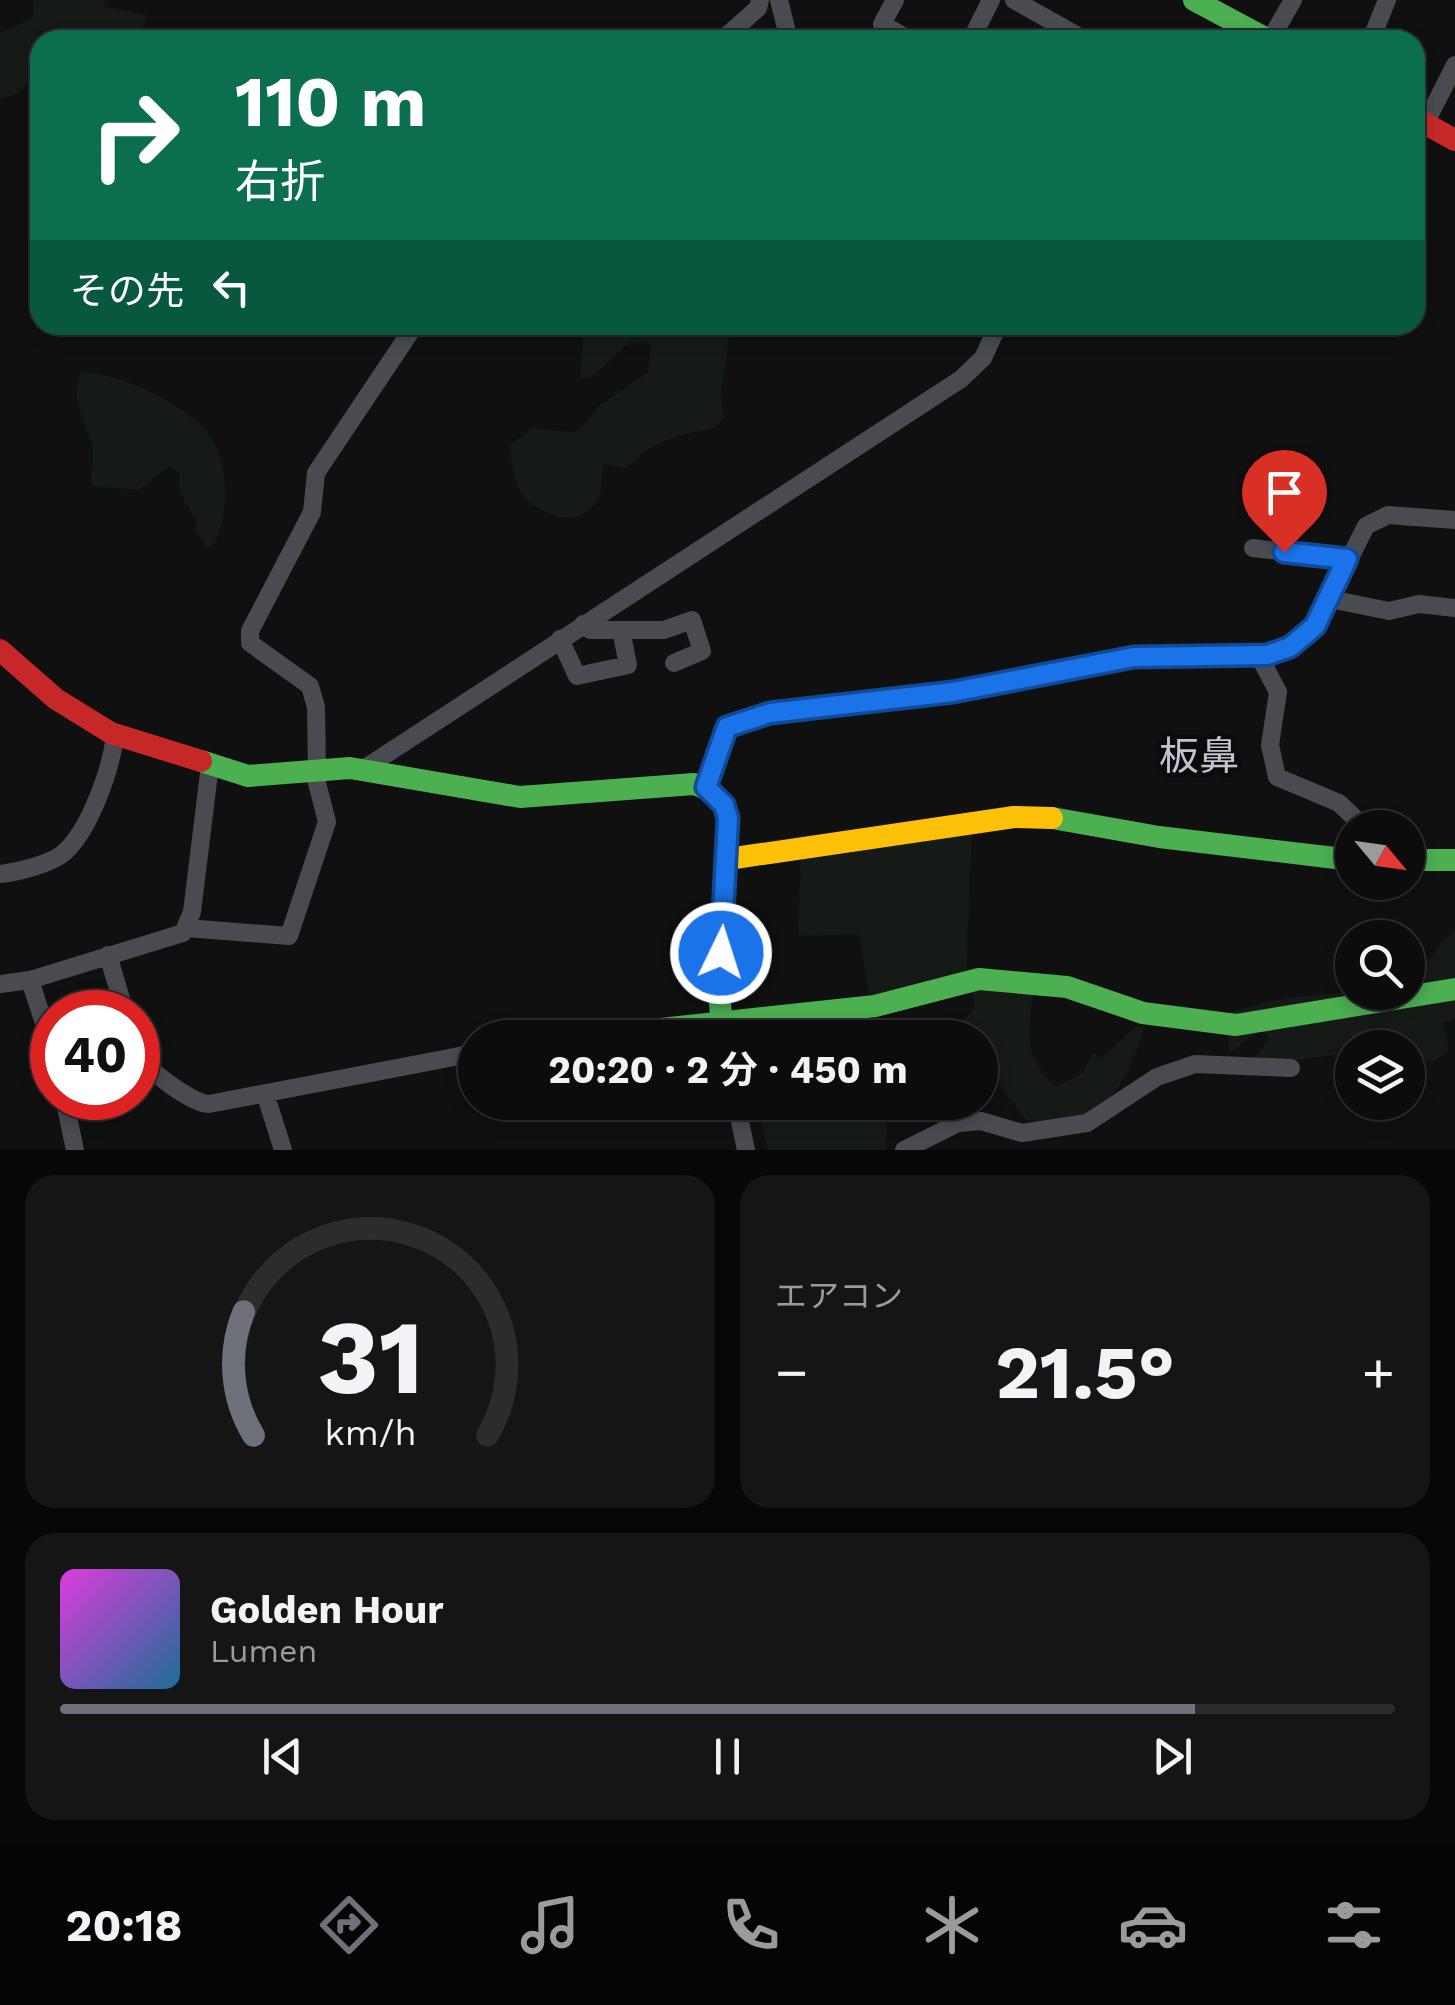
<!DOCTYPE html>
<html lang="ja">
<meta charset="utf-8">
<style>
body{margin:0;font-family:"Work Sans","Noto Sans JP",sans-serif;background:#151516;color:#f1f3f6;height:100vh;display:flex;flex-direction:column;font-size:38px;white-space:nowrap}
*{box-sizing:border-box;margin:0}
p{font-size:32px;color:#9a9b9d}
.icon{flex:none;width:55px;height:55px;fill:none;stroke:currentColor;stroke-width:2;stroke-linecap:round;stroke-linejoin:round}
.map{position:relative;height:1150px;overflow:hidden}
.side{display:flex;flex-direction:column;gap:25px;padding:25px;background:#070707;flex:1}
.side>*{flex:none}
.guide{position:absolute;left:30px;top:30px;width:1395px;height:305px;border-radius:30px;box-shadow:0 5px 15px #0003,0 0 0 2px #2c2c2e;background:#0b6e4f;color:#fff;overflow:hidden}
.needle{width:65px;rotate:119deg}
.buttons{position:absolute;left:1335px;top:810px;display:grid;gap:20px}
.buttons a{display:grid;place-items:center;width:90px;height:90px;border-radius:50%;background:#0c0c0d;box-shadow:0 5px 15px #0003,0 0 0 2px #2c2c2e;font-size:50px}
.speed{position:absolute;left:30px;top:990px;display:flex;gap:20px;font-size:50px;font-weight:700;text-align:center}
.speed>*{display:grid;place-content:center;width:130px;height:130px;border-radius:50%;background:#0c0c0d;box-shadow:0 5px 15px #0003,0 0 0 2px #2c2c2e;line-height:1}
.speed .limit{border:15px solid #d22;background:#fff;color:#111}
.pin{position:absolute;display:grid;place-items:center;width:85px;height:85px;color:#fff;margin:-102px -42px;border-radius:50% 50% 50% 0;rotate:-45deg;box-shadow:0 0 10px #0007}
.pin .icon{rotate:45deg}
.me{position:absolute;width:110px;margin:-55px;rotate:4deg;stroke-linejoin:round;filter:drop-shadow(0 0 8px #0008)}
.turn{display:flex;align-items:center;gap:35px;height:210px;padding:0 40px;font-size:45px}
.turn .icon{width:130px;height:130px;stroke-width:2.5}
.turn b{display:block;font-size:70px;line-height:85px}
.then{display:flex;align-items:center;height:95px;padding:0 40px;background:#0003;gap:20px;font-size:38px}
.big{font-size:75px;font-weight:700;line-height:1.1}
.side .tile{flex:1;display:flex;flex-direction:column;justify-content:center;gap:15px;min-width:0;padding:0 35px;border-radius:30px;background:#151516}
.side .dial{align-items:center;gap:0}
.dial svg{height:260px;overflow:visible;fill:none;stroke:#2c2c2e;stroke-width:7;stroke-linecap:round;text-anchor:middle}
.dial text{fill:#f1f3f6;stroke:none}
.song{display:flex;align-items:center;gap:30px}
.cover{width:120px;height:120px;border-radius:15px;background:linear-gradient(135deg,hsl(300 70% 55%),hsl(200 70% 35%))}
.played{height:10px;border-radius:5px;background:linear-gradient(90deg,#6e707a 85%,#2c2c2e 85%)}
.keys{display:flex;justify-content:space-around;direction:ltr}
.heat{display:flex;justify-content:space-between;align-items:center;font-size:55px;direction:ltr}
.side .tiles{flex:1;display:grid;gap:25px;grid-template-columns:1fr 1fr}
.tile:last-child{grid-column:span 2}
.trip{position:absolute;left:458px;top:1020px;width:540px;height:100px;border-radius:50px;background:#0c0c0d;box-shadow:0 5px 15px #0003,0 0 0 2px #2c2c2e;font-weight:700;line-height:100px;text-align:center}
.tabs{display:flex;height:160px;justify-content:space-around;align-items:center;background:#050505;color:#9a9b9d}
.tabs .icon{width:70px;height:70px}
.tabs .current{color:#6e707a}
.tabs b{font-size:45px;color:#f1f3f6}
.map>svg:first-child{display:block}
</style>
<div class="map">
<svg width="1455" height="1150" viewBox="0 0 1455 1150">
<rect width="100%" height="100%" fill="#101011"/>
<path fill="#151a17" d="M34,0h70l2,7 41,8 -8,25h-99v31l-22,22 -18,6v-66l33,-15z
M592,325h139l-10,70 3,22 -9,11c-37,7 -63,12 -88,40l-24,-4c-1,9 0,24 -4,32 -16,36 -61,21 -78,-4 -8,-11 -9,-32 -12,-46l24,-18 44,5 21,-26 50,-35 3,-27 -21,-3 -39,36h-11l3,-44z
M83,372c37,1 108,34 128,66 19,30 18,75 3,106l-7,4 -12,-18 2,-9 -18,-30 1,-17 -11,-8 -30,24 -46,-4c-5,-13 1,-20 0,-33 -2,-29 -28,-52 -10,-81z
M972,831l-6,143 -95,28 -12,-68 -61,2 3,-81z
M1455,930v89l-12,3 6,28 -13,10 -28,6v-18h-56v5l-63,8 -35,-2 15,-21 -8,-9 -32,25 -1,-20 -10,-17c62,-25 127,-25 190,-25v-13c20,-11 29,-34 47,-49z
M1034,989c-6,44 -13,65 22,98l26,-13 12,-22 7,8 34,-33 10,-2c-20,65 -41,102 -119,95l-23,-30 -27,-59 -8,6 -18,1 24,-30 -1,-17z
M806,1103h17l7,5 3,-5h55l-3,47h-117l-8,-31 5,-8 38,-3z"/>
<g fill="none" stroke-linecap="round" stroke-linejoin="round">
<path stroke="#4a4b51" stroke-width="18" d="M779,0l10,40
M895,0l-13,24 28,16
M1014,0l71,40
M722,40l36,-32 2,-8
M971,40l20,-40
M1270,40l23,-40
M1371,40l16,-40
M1425,124l30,-59
M1253,548l94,11
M1330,599l59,12 30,-7 36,4
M583,624l7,6h74l28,-10 10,31 -28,12
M560,639l17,37 51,-11 -7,-35
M1259,656l19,36 -8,53 7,32 62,26 26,25
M362,770l599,-391 22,-21 15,-33
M317,771l-1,-64 -6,-21 -60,-43v-12l62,-119 4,-39 99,-148
M706,787c6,-26 10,-54 36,-68l211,-27 181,-35 133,-2 22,-8 26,-20 51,-101 22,-11 67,5
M0,874c18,-2 46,-9 61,-19 28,-21 51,-88 54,-121
M186,928l103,8 38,-114 -13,-51
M108,955l17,57
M30,980l22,68
M0,984l30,-4 153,-47 9,-21 18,-147
M138,1052c5,16 53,51 71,52l266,-51
M265,1093l18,57
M64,1098l11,52
M736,1102l10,48
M904,1150l54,-27 23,-2 41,12 65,-10 70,-46 38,-13 96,4"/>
<path stroke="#4caf50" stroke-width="22" d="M1194,0l75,40
M201,761l47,15 102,-8 170,29 174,-13c19,6 28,16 34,34l-9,174 4,46
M1052,818l107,19 193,23
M1408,860h47
M576,1038l299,-32 104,-27 88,8 76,26 93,12 219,-36"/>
<path stroke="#ffc107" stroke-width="22" d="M728,859l286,-42 38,1"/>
<path stroke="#c62828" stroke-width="22" d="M1415,118l40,22
M0,650l56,49 55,34 90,28"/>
</g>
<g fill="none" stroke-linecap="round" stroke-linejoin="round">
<g stroke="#114b97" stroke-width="25">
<path id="route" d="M721,953l7,-135 -4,-13 -18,-18 21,-60 43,-14 183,-21 181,-35 133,-2 23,-8 25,-21 32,-67 -63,-7"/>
</g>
<use href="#route" stroke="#1a73e8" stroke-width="18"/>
</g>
<g text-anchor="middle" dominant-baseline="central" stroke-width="10" stroke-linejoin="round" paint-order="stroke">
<g font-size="40" fill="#c1c3cf" stroke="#0b0b0c">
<text x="1199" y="756">板鼻</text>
</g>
</g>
</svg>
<div class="buttons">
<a><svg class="needle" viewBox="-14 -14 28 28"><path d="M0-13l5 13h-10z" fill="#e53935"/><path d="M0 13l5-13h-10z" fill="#9a9b9d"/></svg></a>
<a><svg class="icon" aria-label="search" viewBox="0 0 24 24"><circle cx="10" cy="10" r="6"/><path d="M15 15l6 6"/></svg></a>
<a><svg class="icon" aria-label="layers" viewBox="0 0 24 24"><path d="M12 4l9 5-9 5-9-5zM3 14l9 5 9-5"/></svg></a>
</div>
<div class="speed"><div class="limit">40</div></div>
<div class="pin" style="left:1284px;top:552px;background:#d93025"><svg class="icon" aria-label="arrive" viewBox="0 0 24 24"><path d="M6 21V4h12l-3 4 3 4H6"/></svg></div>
<svg class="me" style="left:721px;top:953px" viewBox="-20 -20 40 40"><circle r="17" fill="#1a73e8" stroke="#fff" stroke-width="3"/><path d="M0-11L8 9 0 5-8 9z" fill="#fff"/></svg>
<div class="trip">20:20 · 2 分 · 450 m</div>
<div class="guide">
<div class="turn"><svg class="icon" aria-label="right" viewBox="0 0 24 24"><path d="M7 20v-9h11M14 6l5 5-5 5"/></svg><div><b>110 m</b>右折</div></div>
<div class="then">その先<svg class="icon" aria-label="left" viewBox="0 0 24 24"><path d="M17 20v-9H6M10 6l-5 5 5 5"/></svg></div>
</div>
</div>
<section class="side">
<div class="tiles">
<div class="tile dial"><svg viewBox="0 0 100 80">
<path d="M14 69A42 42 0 1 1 86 69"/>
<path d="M14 69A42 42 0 0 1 11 31" stroke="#6e707a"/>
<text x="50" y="56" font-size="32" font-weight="700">31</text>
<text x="50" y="72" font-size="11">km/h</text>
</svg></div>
<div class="tile"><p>エアコン</p>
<div class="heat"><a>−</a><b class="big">21.5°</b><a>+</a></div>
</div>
<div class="tile">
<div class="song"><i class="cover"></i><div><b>Golden Hour</b><p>Lumen</p></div></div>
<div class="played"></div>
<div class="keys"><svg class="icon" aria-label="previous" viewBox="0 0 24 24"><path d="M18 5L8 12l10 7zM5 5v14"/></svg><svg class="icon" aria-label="pause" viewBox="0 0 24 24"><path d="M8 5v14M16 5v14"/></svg><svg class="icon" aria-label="next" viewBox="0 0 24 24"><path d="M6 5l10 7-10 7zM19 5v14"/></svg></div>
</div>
</div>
</section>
<nav class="tabs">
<b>20:18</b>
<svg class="icon current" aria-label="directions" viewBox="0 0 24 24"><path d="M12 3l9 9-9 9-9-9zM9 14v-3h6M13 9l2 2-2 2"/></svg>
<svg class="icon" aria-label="music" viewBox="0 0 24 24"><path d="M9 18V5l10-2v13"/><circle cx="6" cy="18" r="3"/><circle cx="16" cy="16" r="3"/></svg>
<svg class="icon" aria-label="phone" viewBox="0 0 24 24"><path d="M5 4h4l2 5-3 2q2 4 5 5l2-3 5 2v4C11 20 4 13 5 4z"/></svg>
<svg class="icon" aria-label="climate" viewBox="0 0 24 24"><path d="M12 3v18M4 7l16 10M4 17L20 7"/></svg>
<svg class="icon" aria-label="car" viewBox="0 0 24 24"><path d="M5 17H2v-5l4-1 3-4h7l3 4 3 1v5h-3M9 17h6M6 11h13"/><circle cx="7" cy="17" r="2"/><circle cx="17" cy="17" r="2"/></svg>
<svg class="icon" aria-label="filters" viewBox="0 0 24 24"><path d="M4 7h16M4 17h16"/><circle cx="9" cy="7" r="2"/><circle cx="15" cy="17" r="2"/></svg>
</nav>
